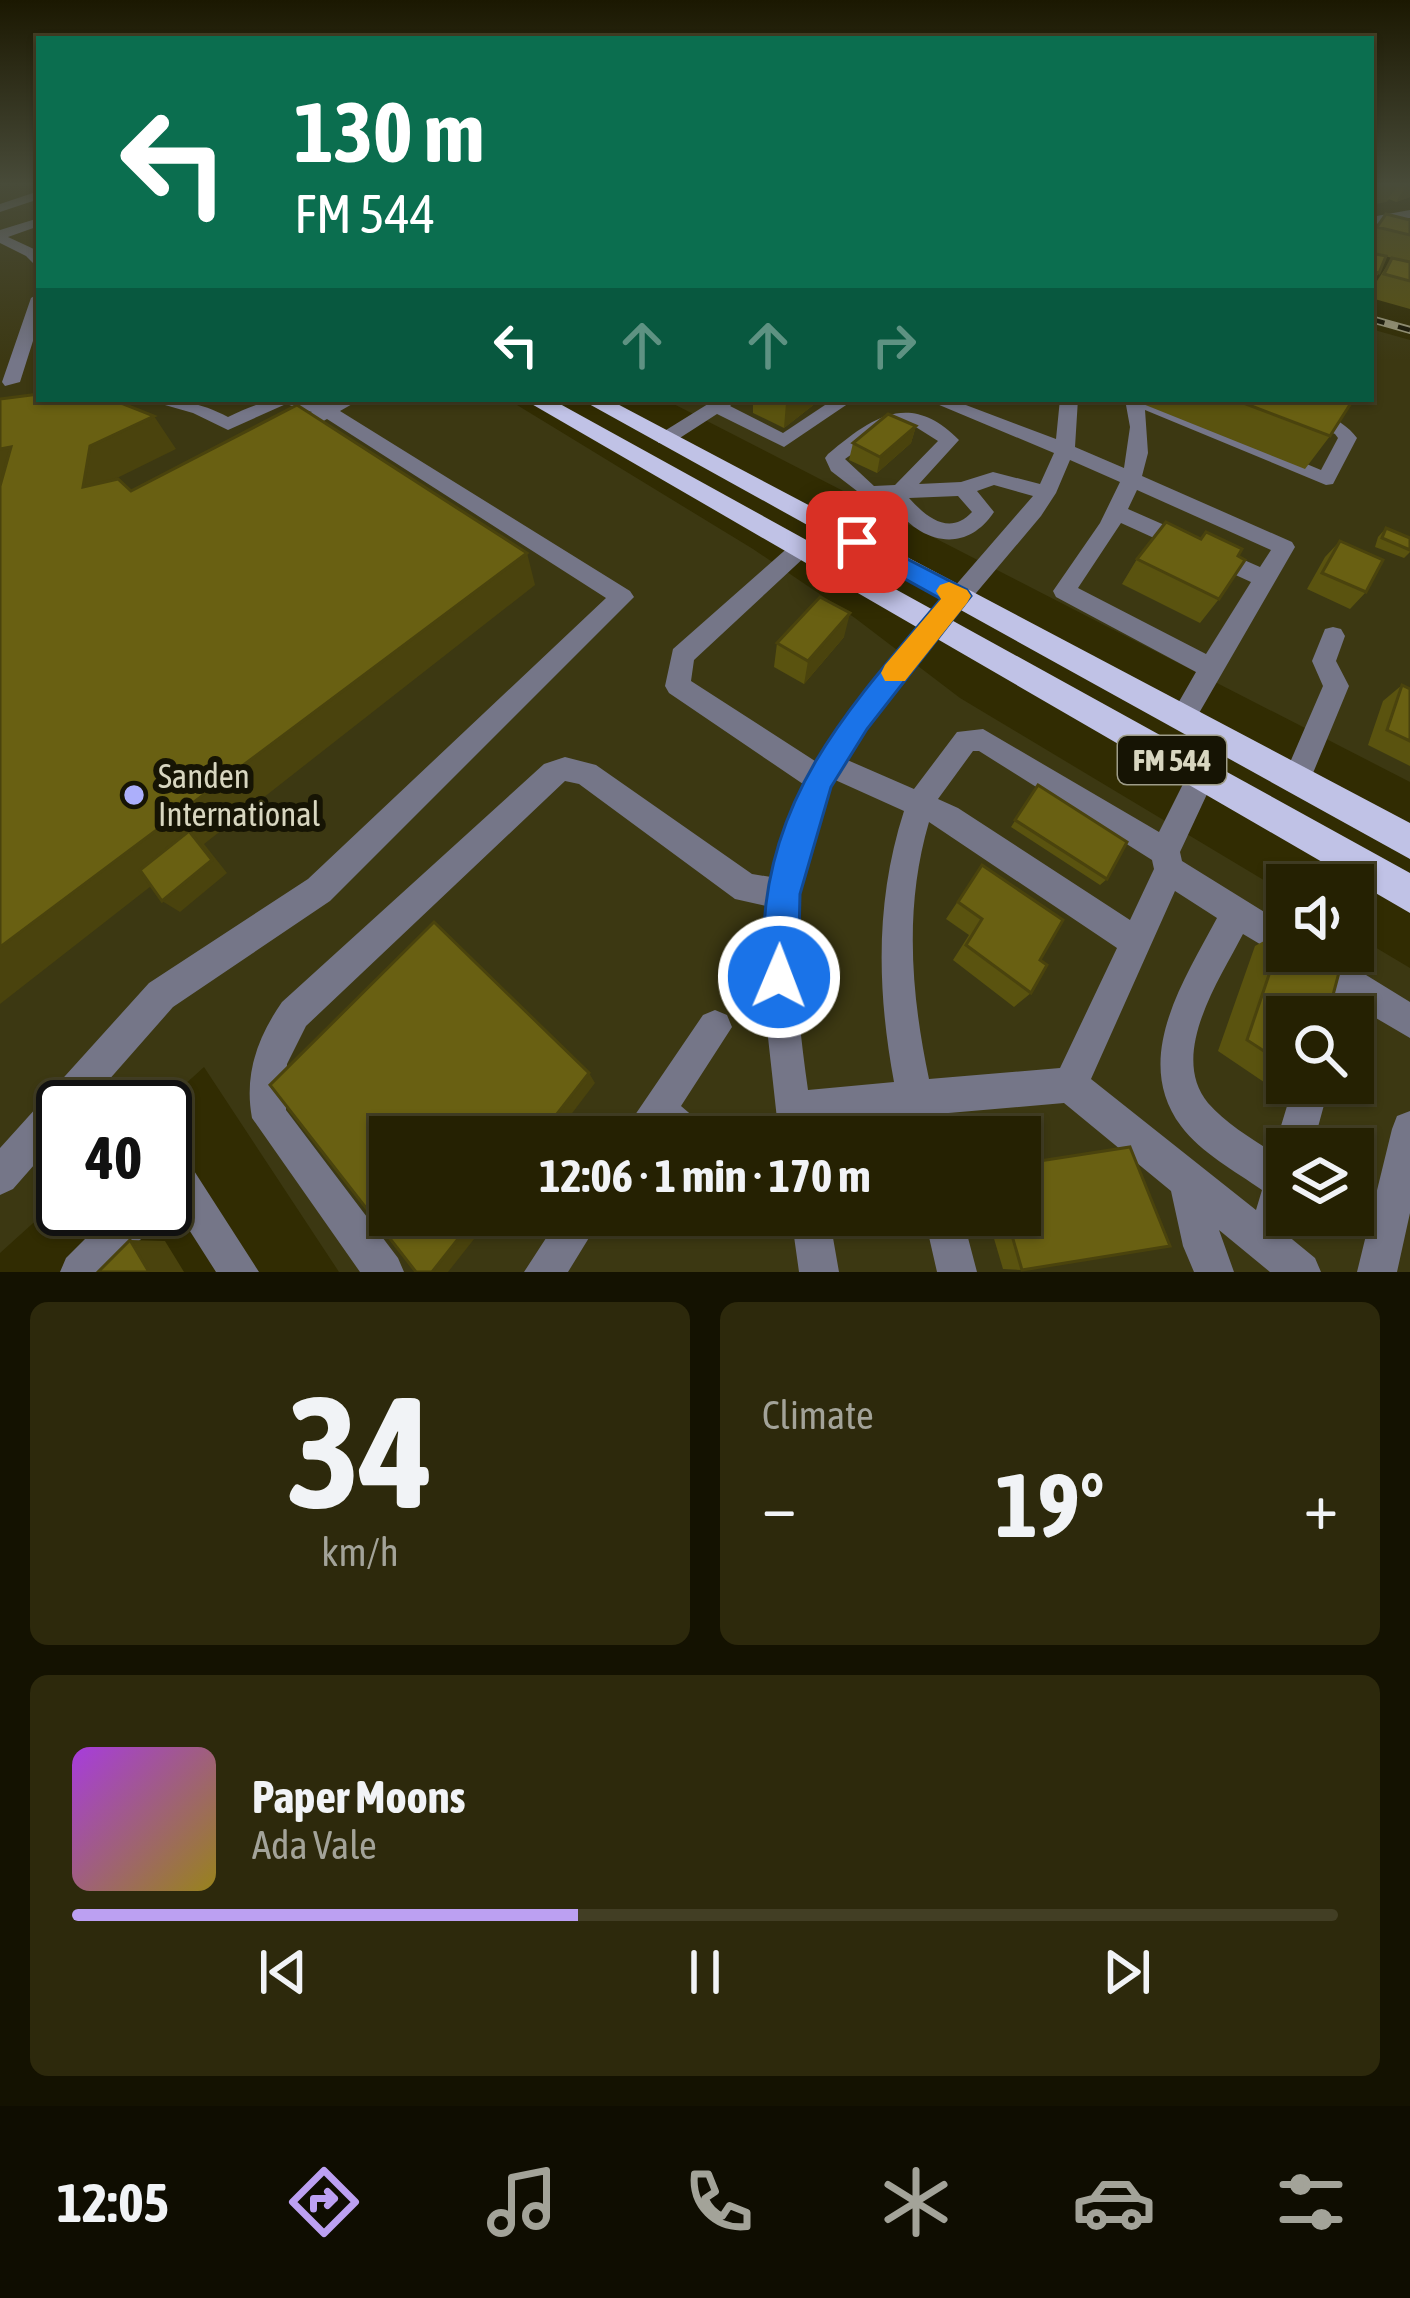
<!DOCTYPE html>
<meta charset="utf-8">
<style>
body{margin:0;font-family:"Asap Condensed",sans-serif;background:#2d290c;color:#f1f3f6;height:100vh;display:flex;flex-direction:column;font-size:45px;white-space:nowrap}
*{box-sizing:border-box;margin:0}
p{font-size:39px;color:#a3a399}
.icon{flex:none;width:66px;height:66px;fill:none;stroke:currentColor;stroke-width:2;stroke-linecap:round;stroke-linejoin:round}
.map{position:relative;height:1272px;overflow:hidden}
.drawer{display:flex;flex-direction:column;gap:30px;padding:30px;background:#141201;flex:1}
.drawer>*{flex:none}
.top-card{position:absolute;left:36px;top:36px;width:1338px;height:366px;border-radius:0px;box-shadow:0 3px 9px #0004,0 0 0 3px #423e24;background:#0b6e4f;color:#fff;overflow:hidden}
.buttons{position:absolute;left:1266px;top:864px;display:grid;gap:24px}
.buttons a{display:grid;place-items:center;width:108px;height:108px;border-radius:0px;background:#252102;box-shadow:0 3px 9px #0004,0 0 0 3px #423e24;font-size:60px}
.speed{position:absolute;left:36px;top:1080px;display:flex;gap:24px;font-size:60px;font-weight:700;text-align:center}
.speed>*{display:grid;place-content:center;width:156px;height:156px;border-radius:50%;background:#252102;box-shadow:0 3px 9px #0004,0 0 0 3px #423e24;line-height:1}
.speed .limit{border:6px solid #111;border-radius:18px;background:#fff;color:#111}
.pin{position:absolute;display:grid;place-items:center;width:102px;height:102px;color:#fff;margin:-51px;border-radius:24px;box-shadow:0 6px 18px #0006}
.me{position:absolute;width:132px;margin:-66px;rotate:1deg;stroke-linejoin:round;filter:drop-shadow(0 0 9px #0008)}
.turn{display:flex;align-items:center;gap:42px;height:252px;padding:0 60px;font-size:54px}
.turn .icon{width:156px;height:156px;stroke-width:2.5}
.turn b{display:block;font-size:84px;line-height:102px}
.lanes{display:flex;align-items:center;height:114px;padding:0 60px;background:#0003;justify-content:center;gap:60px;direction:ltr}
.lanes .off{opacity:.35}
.big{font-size:90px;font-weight:700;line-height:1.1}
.drawer .widget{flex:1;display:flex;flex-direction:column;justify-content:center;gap:18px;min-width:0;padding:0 42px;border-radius:18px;background:#2d290c}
.drawer .dial{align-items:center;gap:0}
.dial b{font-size:156px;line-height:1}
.song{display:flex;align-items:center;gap:36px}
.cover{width:144px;height:144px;border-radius:18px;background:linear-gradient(135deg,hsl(280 70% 55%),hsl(50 70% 35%))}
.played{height:12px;border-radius:6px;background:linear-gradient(90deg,#bca0f2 40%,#423e24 40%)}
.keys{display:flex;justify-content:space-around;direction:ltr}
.heat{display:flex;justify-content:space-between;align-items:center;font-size:66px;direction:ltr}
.drawer .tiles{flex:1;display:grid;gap:30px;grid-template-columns:1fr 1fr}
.widget:last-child{grid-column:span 2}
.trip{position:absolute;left:369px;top:1116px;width:672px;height:120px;border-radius:0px;background:#252102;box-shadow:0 3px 9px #0004,0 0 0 3px #423e24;font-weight:700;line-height:120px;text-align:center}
.tab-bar{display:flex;height:192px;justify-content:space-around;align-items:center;background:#0f0d01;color:#a3a399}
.tab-bar .icon{width:84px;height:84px}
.tab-bar .selected{color:#bca0f2}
.tab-bar b{font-size:54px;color:#f1f3f6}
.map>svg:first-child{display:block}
</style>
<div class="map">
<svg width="1410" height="1272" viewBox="0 0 1410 1272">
<rect width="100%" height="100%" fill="#312c02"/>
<path fill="#3c3812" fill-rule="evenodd" d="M0,183h39v216h468l246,150 102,69 105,80 327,196v57h66v-17l57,34v304h-1071l-135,-205 -44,40h-97v89l-63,57zM1287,1017h66v66h-66zM390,1137h630v78h-630zM1287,1149h66v66h-66z
M1371,329l39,11v442l-746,-383h707z"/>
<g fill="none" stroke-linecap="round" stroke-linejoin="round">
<path fill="#757688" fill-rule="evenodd" d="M39,191v8l-39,13v-8z
M1410,210v8l-39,7v-8z
M39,218v8l-31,11 28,13 3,19 -13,-13 -26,-13v-13z
M39,293v29l-19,60 -15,4 -3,-4 29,-84z
M144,399c32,0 56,3 84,18 36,-17 59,-25 98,-12l12,-6h23l-21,12 290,180 4,6 -304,304 -157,106 -88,100h-22v25l-50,57 -13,6v-47l149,-165 159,-104 298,-281 -279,-179 -32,18h-14v-8l31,-17 -26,-8 -58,26 -35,-17z
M716,399h21l-7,7 53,27 51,-34h21l-71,48 -67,-33 -45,29h-14v-8z
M925,399h25l106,40 4,-40h18l-3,48 49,21 6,-41 -4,-22 -11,-6h36l170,71 17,-32 -3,-4 -78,-35c31,0 82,13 100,39l-24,46 -7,1 -181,-75 3,43 -6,23 150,66 3,5 -104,180 -9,3 -9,-3 -4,-8 27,-47 -140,-75 -3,-6 47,-68 20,-41 -50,-22 -14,33 -15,23 -145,172 -51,71 69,30 43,-57 26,-3 176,103 32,-64 10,-3 10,3 4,9 -35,75 2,9 105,65v25h40l83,51v36l-58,-34 -3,13h-34l9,-30 -25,-17 -4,-13 -8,3 -44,-26c-23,45 -75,120 -35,169 18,21 46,37 69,52l-3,-6 20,-66h36l-18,66h-25v66h6l-6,20 28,23 6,14h-51l-51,-42 15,42h-40l-11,-26 -12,-55 -107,-88 -127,11 5,23h-36l-5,-20 -88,8 2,12h-36l-15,-136 2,-95 -31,-7 -156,-115 -14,-3 -259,245 -19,38 -1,46 112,148 6,14h-44l-108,-154c-8,-43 5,-80 30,-116l262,-238 21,-7 31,8 156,109 19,3 15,-56 17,-37 -134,-91 -4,-7 8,-37 119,-105h16l3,5 -3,5 -114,106 -3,21 124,80 48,-69 170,-196 -39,-11 -17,6 17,21c-31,46 -79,29 -105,-13l-16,1 -47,32 -11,-7 4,-5 38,-29 -26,-20 -6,-13 3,-4c44,-37 82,-64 131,-14l-40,44 42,-2 32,-10 47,12 14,-31zM894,424h17l27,17 -43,44 -21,1 -29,-27zM1137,490l134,60 -11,17 -132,-58zM958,496l14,16c-22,24 -45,6 -63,-14zM1121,523l130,59 -45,72 -128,-66zM973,751h6l173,109 2,9 -24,51 -172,-112 -20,-9zM833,779l71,32c-29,90 -27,179 -10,271l-86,8c-15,-105 -24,-213 25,-311zM929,822l188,126 -57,120 -131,11c-18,-85 -25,-172 0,-257zM1175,891l42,27c-33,62 -86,141 -36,208 20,27 54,45 81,64l-6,20 -165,-131z
M1333,627l8,2 4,7 -9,25 13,25 -43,104 -10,3 -10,-3 -4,-9 41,-95 -11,-25 13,-32z
M715,1010l12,5 5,12 -51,79 21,18 5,13h-87l83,-122z
M1410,1111v102l-13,59h-40l35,-143 5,-13z
M176,1157l13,6 70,109h-43l-44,-69 -7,3v-44z
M115,1209h47l-5,14 -49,49h-48l6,-14z
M561,1215h42l-35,57h-44z
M791,1215h38l10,57h-40z
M924,1215h38l15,57h-40z"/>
<path fill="#c0c2e6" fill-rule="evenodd" d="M523,399h28l859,474v40z
M580,399h28l802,424v36z"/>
<g stroke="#9d9a7d" stroke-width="8">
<path id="rail" d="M1371,319l39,11"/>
</g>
<use href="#rail" stroke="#161404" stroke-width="4.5" stroke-dasharray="14" stroke-linecap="butt"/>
</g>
<path fill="#5a530f" d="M1371,183h39v14l-14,5 -7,-3 -3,3z
M1386,214l24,6v89l-39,-11v-8l21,-32 7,2 -28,-8v-17z
M1371,253l8,20 -8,11z
M753,399h68l-37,29 -31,-15z
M1145,399h195l-10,37 -25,33 -162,-65z
M916,426l-5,17 -34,30 -28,-13 4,-17z
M1386,528l24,10v14l-6,6 -29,-11 3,-10z
M1340,541l26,51 -16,17 -43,-20 18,-32z
M1238,556l-19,43 -19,24 -78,-39 15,-25z
M844,637l-40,47 -30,-17 3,-24z
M1402,685l8,4v77l-42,-21 15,-44z
M1038,785l69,94 -7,6 -89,-58z
M982,865l58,95 -9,33 -17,14 -61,-47 16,-25 -23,-16z
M1284,930l3,153h26l-33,10 -62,-42 37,-105z
M987,1215h33l2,55 -19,-1z"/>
<path fill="#4a430d" d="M1384,183h15l-13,19 -15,3v-20z
M1408,183h2v14l-14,5z
M791,399h30l-37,29 2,-25z
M154,416l22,33 -61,30 -32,8 7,-41z
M916,426l-5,17 -34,30 3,-16z
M11,447l-11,41v-39z
M527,553l8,32 -331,259 23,29 -47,39 -18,-11 39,-54 -201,157v-57z
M850,613l-6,24 -40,47 4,-23z
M589,1073l6,10 -41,54h-15z
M477,1215h16l-45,57h-16z
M507,1215h13l-5,8 -13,-2z
M130,1240l35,1 19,31h-35z"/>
<path fill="#696012" stroke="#4a430d" stroke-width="3" d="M1386,214l24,6v15l-33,-8z
M1371,253l15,3 -7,17 -8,-2z
M1392,258l18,4v19l-26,-7z
M39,394v5h72l43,17 -64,30 -7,41 35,-8 13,12 166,-86 230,148 -527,394v-461l11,-39 -11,2v-50z
M1233,399h107l11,4 -21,33z
M888,414l28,12 -36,31 -27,-14z
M1166,522l35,17 5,-7 36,17 -4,7 7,4 -26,39 -82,-40z
M1386,528l24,10v12l-28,-12z
M1340,541l43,19 -17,32 -44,-19z
M820,597l30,16 -42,48 -31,-18z
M1402,685l8,4v52l-23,-11z
M1038,785l89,57 -20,37 -92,-59z
M189,831l23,29 -50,41 -22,-31z
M982,865l81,55 -23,40 7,5 -16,28 -65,-48 16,-26 -24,-17z
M434,922l155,151 -50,64h-149v78h87l-45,57h-16l-146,-187z
M1284,930l3,2v19h31l23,14 -8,30 4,2 -5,20h-45v49l-40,-26z
M1130,1147l40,99 -148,24 -16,-55h14v-51z
M130,1240l19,32h-51z"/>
<linearGradient id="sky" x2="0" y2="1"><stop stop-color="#1b1801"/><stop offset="0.51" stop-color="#484b39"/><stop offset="1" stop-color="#484b39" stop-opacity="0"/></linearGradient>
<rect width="1410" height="361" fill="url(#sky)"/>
<path fill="#1a73e8" stroke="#114b97" stroke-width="3" d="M857,533l110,57 4,6 -104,133 -36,58 -31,107 -2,83 -5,13 -14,5 -13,-5c-8,-20 -3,-42 -2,-64 8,-139 92,-226 177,-327l-92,-51 -4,-6z"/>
<path fill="#f59e0b" d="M949,582l18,8 4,6 -4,7 -62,78h-20l-4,-8 4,-8 56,-66 -5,-8 4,-6z"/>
<circle fill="#acaffb" stroke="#161404" stroke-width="4.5" cx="134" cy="795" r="12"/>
<g text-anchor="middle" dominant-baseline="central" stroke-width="12" stroke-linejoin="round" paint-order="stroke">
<rect fill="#161404" stroke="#9e9c88" stroke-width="3" x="1118" y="736" width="108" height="48" rx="9"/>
<g font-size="30" font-weight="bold" fill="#d8d6c0">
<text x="1172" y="760">FM 544</text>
</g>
<g font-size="33" fill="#d8d6c0" stroke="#161404" text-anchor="start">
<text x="158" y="776">Sanden<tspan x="158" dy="38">International</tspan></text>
</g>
</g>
</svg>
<div class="buttons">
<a><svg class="icon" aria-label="sound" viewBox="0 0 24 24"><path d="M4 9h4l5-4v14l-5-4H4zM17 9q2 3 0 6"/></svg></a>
<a><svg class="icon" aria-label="search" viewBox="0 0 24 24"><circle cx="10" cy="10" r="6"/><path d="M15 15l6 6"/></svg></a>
<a><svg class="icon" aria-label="layers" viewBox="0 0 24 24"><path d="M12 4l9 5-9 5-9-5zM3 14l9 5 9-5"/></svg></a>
</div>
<div class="speed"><div class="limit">40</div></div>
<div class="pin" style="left:857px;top:542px;background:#d93025"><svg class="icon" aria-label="arrive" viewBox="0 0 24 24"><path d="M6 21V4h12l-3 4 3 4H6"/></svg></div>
<svg class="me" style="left:779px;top:977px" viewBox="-20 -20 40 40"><circle r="17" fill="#1a73e8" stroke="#fff" stroke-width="3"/><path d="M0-11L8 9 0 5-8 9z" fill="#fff"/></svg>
<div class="trip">12:06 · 1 min · 170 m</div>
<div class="top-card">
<div class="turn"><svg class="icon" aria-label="left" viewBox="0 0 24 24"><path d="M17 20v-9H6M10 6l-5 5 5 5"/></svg><div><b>130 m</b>FM 544</div></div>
<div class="lanes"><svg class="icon" aria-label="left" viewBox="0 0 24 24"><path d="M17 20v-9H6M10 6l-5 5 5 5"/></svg><svg class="icon off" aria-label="ahead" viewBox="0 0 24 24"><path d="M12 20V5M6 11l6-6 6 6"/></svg><svg class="icon off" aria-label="ahead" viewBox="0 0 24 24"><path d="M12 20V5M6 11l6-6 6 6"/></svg><svg class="icon off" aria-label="right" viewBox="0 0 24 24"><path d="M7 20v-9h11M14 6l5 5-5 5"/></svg></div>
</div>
</div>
<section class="drawer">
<div class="tiles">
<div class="widget dial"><b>34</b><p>km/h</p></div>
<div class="widget"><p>Climate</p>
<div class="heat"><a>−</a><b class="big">19°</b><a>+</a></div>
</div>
<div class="widget">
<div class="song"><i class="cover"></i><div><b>Paper Moons</b><p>Ada Vale</p></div></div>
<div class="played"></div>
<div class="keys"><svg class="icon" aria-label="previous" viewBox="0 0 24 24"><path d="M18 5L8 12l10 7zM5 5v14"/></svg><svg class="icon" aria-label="pause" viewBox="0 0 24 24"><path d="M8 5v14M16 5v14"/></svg><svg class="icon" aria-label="next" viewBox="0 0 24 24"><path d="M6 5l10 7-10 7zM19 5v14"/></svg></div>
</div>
</div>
</section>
<nav class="tab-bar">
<b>12:05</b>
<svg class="icon selected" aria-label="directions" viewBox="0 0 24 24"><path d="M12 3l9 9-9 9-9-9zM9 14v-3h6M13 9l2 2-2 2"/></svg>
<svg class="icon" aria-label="music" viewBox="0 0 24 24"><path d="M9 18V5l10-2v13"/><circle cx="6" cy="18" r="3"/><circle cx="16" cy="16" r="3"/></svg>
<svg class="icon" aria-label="phone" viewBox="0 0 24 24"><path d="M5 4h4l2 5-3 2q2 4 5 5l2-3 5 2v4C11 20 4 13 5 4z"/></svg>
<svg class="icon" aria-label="climate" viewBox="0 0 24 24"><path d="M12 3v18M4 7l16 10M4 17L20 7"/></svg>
<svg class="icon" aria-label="car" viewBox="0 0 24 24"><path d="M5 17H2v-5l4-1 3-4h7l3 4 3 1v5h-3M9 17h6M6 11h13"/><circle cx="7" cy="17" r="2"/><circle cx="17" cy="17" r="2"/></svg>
<svg class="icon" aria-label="filters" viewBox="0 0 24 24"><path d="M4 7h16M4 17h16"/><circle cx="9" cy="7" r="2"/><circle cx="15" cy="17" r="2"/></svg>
</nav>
